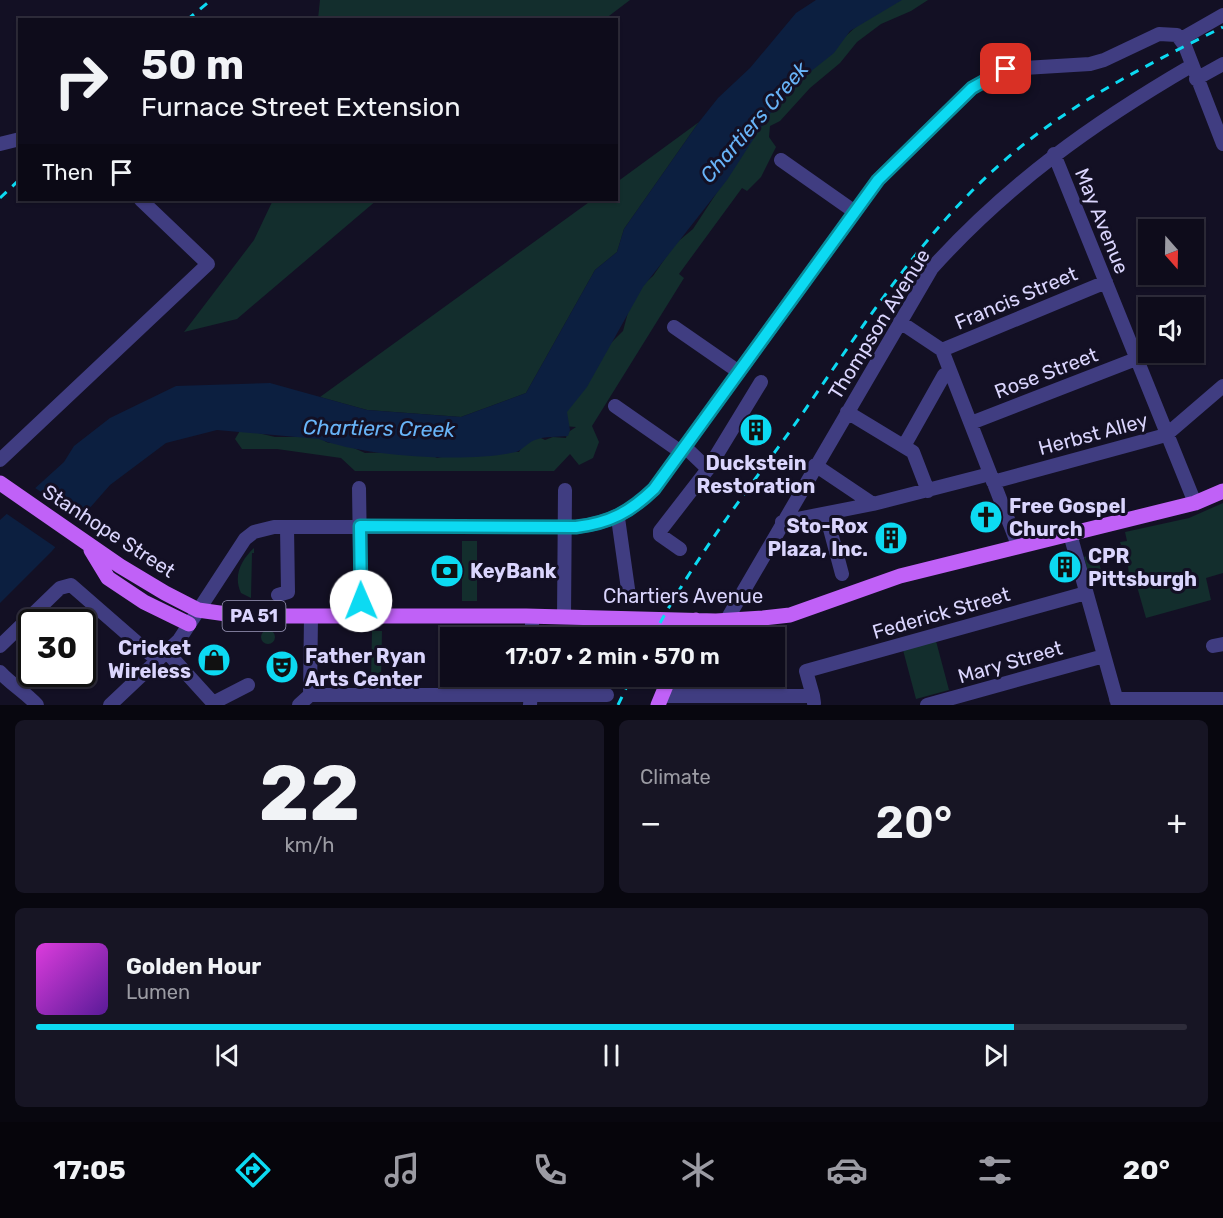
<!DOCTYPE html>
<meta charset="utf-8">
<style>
body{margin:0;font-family:Rubik,sans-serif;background:#171524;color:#f1f3f6;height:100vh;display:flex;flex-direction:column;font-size:22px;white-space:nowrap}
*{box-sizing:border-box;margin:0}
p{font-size:20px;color:#9b9ba3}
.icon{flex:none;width:33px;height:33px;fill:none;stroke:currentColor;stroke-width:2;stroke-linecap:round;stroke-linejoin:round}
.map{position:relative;height:705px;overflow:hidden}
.side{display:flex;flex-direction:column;gap:15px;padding:15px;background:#08070f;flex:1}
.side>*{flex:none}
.guide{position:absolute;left:18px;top:18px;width:600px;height:183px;border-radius:0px;box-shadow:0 2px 4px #0004,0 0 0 2px #2e2c3a;background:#0e0c1b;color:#f1f3f6;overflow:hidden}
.needle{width:39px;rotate:160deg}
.tools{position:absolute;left:1138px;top:219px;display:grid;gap:12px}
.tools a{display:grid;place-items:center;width:66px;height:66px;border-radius:0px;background:#0e0c1b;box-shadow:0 2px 4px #0004,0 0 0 2px #2e2c3a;font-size:30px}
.speed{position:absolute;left:18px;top:609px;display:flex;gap:12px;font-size:30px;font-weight:700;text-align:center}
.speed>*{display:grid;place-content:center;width:78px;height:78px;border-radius:50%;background:#0e0c1b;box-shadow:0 2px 4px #0004,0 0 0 2px #2e2c3a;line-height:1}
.speed .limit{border:3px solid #111;border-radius:9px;background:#fff;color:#111}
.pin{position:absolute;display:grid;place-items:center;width:51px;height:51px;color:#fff;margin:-26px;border-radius:12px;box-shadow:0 3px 9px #0006}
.me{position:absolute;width:66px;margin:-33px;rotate:359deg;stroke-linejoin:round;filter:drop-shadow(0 0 4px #0008)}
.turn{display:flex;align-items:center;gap:21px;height:126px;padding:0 24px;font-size:27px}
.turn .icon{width:78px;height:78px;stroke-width:2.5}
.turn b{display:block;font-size:42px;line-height:51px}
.then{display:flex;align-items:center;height:57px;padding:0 24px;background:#0003;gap:12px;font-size:22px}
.big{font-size:45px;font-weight:600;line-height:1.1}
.side .widget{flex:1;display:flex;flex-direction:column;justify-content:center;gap:9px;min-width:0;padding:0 21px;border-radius:9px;background:#171524}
.side .dial{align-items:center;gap:0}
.dial b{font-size:78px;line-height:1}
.song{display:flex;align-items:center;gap:18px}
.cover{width:72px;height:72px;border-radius:9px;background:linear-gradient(135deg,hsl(300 70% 55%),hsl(270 70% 35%))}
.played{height:6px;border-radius:3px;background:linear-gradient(90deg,#0cdaf2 85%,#2e2c3a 85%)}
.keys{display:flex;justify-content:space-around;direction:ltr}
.heat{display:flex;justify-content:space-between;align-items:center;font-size:33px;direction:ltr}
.side .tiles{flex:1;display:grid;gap:15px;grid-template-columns:1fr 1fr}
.widget:last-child{grid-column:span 2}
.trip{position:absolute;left:440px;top:627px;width:345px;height:60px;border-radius:0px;background:#0e0c1b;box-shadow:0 2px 4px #0004,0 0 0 2px #2e2c3a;font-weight:600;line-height:60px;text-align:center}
.tabs{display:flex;height:96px;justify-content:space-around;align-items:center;background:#06050b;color:#9b9ba3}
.tabs .icon{width:42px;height:42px}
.tabs .active{color:#0cdaf2}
.tabs b{font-size:27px;color:#f1f3f6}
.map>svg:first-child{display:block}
</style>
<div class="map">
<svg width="1223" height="705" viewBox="0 0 1223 705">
<rect width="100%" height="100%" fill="#131024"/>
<path fill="#132e2d" d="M320,0h310l-25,19h-287z
M899,0h29l-17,11 -30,13 -24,18 -17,21 -30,25 -30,33 -10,5 -1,11 7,10 -15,30 -14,14 -5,-3 -63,86 5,4 -92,148 7,16 -6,16 -14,7 -9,-11 -16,17h-199l-14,-13 -64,-9h-35l-7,-10 6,-10 34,8h46c5,7 9,7 17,4l27,12 59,-2 13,7 26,-6 8,3 5,-4h13l1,3 7,-4 22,2 4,-7 16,-8 6,3 8,-3 13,1 1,-5 9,-6 -13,-1 -3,-4 43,-71 20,-20 10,-37 20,-18 22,-32 18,-15 87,-133 90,-82z
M699,122l-75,107 -7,23 -22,18 -69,123 -65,24 -94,-7 -47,-13 272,-197h24l1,-18z
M273,200h104l-140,119 -53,13 70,-92z
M1223,503v70l-17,5 5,22 -65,18 -12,-42 -5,1 -1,-12 -8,-23 7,-1 -2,-9 64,-14z
M462,541h15v60h-15z
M254,548v5h-2l-1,45 -10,-5c-8,-17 0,-33 13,-45z
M1096,553l8,27 -13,3 -7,-26z
M261 637a7 7 0 1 1 14 0a7 7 0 1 1-14 0Z
M372,631h10l-1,50h-10z
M936,641l13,49 -33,9 -13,-49z"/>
<path fill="#0c1f40" d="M816,0h86l-52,31 -16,22 -34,27 -31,35 -42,65 -84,107 -56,100 -20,25 3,18 -2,6c-10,1 -23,0 -33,4 -7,2 -12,10 -19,12 -49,11 -151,5 -197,-13l-102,-9 -51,13 -56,42 -58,66 -52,52v-83l64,-58 10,-16 36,-28 66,-32 94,-3 97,27 94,7 65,-24 69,-123 22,-18 7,-23 75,-107 19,-24 32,-30 46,-55z"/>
<path fill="#131024" d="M32,486l51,33 -25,30 -54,-37z"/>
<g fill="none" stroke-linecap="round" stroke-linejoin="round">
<path stroke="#403d81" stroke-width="14" d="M1181,39l42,-24
M1196,79l27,-15
M0,144l20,-5
M1054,154l141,349
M781,160l74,52
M900,322l42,28 76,195
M674,327l65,45
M942,350l164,-68
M615,406l66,46
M847,412l66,40 15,39
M971,423l165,-64
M904,446l40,-71 7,-2
M0,460l208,-196 -67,-64
M815,465l58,39
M708,469l53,-87
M993,482l173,-47 57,-49
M359,488l2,128
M826,514l16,60
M618,518l11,78
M782,522l91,-18 117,-30
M1070,534l48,171
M680,549l-20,-14v-4l48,-62 -23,-22
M278,595l10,-3 -1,-65
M532,616v22
M564,617l1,-127
M726,621l206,-353c77,-85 161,-145 259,-202
M0,646l60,-58 11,-3 86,75
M1213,646l10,-2
M166,651l49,54
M0,672c12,13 25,20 37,33
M310,695h297
M662,696h151l1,7
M813,696l-7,-25 280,-78
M1116,699h107
M213,703l35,-18
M110,705l69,-65 66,-101 9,-7 20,-5h302c34,-4 54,-15 78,-38l224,-309 94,-92 34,-19 84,-5 14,-4 55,-26 18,1 8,11 38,98
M299,705l11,-10 1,-79
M530,705l2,-29
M927,705l177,-49"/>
<path stroke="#c061f7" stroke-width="15" d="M0,483l120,83 45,27 33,17 43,6h285l190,5 47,-3 27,-3 110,-39 295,-73 28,-12
M91,550l17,28 36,24 45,22
M688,638l8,-18
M658,705l12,-29"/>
<path stroke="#0cdaf2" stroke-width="3" stroke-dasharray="9 8" stroke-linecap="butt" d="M187,20l24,-20
M0,198l20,-19
M652,638c39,-75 92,-143 141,-211 71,-101 136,-209 235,-286 60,-47 127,-80 195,-114
M618,705l14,-29"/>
</g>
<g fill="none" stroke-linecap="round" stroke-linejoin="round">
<g stroke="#088e9d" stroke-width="15">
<path id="route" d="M361,601l-1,-75 216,1c34,-4 54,-15 78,-38l224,-309 94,-92 34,-19"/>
</g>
<use href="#route" stroke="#0cdaf2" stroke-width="10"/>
</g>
<defs>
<g id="building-disc" transform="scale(1.725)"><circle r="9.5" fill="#0cdaf2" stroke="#131024"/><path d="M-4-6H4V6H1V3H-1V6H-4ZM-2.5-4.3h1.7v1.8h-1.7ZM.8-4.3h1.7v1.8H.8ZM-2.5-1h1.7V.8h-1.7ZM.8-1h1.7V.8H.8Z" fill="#111"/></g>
<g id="church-disc" transform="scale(1.725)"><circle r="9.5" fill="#0cdaf2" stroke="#131024"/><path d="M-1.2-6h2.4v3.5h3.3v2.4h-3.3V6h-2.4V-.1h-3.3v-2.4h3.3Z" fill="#111"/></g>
<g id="bank-disc" transform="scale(1.725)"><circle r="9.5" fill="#0cdaf2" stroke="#131024"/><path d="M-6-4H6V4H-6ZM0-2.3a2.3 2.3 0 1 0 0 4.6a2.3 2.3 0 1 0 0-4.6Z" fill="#111"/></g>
<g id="shop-disc" transform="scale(1.725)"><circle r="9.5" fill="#0cdaf2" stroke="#131024"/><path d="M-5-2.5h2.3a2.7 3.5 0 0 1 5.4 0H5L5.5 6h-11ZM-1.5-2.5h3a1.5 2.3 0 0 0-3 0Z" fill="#111"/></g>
<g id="theatre-disc" transform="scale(1.725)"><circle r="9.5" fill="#0cdaf2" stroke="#131024"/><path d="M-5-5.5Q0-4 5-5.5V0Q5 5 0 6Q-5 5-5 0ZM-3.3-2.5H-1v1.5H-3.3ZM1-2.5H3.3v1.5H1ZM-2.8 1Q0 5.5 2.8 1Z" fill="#111"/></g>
</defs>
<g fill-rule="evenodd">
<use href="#building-disc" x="756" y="430"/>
<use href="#church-disc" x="986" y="517"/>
<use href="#building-disc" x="891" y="538"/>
<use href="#building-disc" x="1065" y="567"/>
<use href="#bank-disc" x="447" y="571"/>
<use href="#shop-disc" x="214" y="660"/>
<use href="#theatre-disc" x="282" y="667"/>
</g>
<g text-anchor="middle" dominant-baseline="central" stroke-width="6" stroke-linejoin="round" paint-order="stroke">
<rect fill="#131024" stroke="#9e9abc" stroke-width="1.5" x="222.5" y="601" width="63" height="30" rx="4.5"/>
<g font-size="18" font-weight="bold" fill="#dad5fd">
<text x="254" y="616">PA 51</text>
</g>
<g font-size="20" fill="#dad5fd" stroke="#131024">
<text transform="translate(1102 221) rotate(68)">May Avenue</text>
<text transform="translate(1016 298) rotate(-23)">Francis Street</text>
<text transform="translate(879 324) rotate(-58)">Thompson Avenue</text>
<text transform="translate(1046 373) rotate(-21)">Rose Street</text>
<text transform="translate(1093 434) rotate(-15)">Herbst Alley</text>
<text transform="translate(109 531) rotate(33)">Stanhope Street</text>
<text x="683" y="596">Chartiers Avenue</text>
<text transform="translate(941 613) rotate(-16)">Federick Street</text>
<text transform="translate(1010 662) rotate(-16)">Mary Street</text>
</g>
<g font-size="20" font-weight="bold" fill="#dad5fd" stroke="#131024" text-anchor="start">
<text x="756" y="463" text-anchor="middle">Duckstein<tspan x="756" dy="23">Restoration</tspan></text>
<text x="1009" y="506">Free Gospel<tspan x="1009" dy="23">Church</tspan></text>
<text x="868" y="526" text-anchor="end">Sto-Rox<tspan x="868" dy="23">Plaza, Inc.</tspan></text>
<text x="1088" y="556">CPR<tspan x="1088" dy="23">Pittsburgh</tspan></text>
<text x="470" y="571">KeyBank</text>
<text x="191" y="648" text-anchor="end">Cricket<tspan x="191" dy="23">Wireless</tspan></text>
<text x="305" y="656">Father Ryan<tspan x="305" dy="23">Arts Center</tspan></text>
</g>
<g font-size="21" font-style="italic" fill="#68b4f8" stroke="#131024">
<text transform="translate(754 122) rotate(-49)">Chartiers Creek</text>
<text transform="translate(379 428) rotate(1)">Chartiers Creek</text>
</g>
</g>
</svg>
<div class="tools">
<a><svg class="needle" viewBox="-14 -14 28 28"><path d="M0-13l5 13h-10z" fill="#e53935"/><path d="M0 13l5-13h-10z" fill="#9b9ba3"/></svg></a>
<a><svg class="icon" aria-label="sound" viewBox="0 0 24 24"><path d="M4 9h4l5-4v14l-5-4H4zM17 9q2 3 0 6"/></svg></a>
</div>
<div class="speed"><div class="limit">30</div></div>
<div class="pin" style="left:1006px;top:69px;background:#d93025"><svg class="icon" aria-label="arrive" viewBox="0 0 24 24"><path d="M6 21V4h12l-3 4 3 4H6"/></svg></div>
<svg class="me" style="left:361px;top:601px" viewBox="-20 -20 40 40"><circle r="19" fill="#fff"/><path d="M0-13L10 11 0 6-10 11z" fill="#0cdaf2"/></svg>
<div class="trip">17:07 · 2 min · 570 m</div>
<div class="guide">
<div class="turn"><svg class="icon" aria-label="right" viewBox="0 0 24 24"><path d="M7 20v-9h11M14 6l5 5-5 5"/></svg><div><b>50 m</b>Furnace Street Extension</div></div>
<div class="then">Then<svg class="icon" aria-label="arrive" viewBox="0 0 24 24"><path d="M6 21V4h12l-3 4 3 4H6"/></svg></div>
</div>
</div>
<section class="side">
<div class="tiles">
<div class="widget dial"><b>22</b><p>km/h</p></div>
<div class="widget"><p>Climate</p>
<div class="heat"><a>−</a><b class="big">20°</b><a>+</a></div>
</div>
<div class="widget">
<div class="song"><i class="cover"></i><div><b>Golden Hour</b><p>Lumen</p></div></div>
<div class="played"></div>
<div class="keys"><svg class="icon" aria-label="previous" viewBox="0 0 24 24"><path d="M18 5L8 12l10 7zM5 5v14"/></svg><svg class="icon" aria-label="pause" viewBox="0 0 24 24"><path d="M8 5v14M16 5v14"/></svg><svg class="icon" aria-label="next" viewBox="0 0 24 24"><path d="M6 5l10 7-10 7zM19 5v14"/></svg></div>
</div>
</div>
</section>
<nav class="tabs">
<b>17:05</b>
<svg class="icon active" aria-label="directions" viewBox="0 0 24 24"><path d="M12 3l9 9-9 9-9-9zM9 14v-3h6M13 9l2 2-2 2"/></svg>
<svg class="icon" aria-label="music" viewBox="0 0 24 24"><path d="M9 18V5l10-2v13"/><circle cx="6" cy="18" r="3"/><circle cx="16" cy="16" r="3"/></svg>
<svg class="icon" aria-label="phone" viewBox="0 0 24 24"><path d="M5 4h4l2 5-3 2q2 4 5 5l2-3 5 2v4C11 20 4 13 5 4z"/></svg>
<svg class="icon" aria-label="climate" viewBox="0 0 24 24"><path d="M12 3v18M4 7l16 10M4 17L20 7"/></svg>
<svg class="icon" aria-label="car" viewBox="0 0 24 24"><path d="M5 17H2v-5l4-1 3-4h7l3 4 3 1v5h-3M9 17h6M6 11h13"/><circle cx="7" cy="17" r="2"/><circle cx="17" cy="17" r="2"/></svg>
<svg class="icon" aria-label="filters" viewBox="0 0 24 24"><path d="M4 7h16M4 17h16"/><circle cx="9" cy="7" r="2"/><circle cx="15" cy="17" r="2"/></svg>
<b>20°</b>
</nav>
